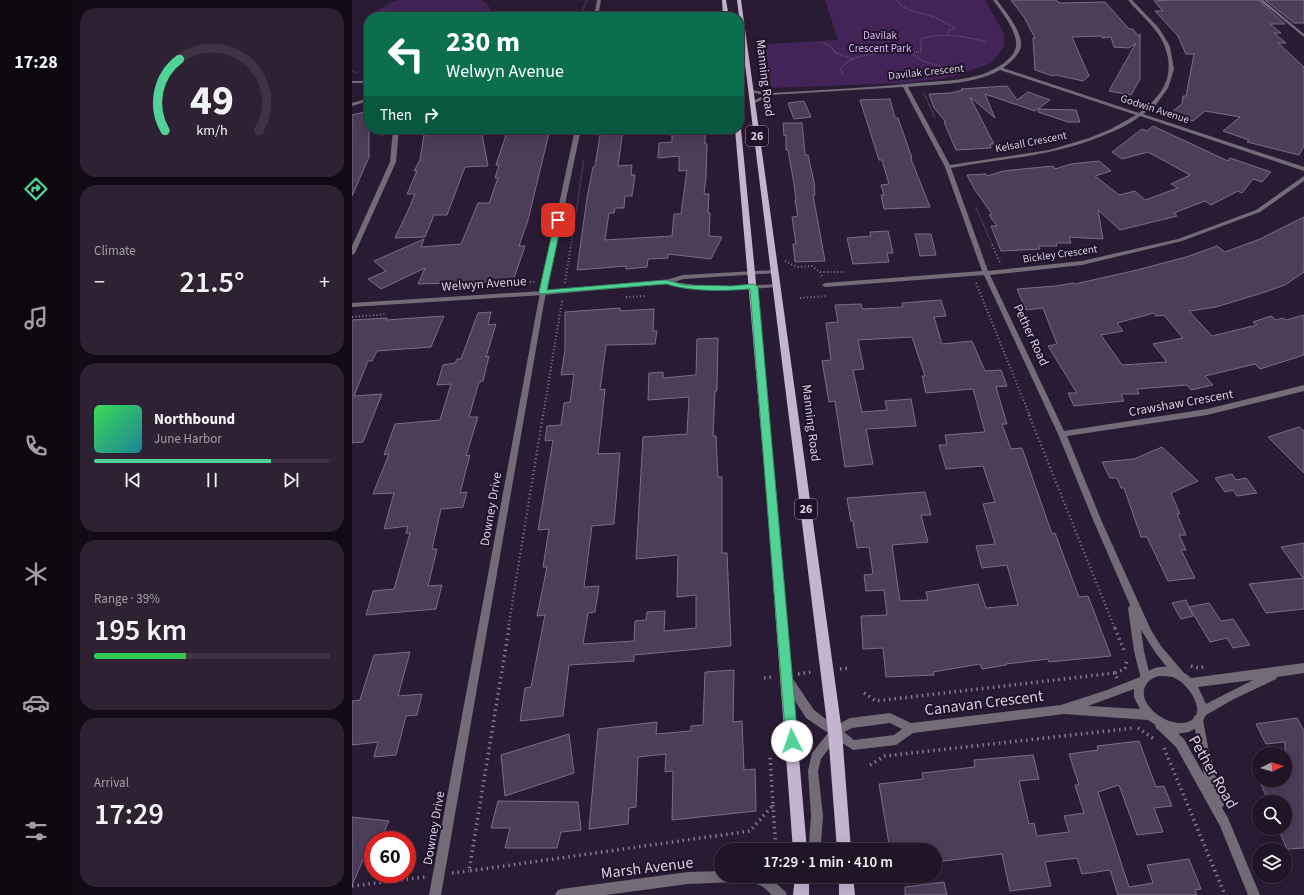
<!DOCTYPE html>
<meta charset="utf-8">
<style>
body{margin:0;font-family:"Source Sans 3",sans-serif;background:#2d2133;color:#f1f3f6;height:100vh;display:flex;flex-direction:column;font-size:15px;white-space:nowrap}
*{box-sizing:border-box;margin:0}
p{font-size:13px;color:#a29ea7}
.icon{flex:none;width:22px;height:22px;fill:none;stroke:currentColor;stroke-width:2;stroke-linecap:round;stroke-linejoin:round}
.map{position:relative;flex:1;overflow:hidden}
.sheet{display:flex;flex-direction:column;gap:8px;padding:8px;background:#120b15;width:280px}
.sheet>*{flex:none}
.hud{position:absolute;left:12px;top:12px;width:380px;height:122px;border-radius:16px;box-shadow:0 4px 16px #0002,0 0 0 1px #3d3344;background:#0b6e4f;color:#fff;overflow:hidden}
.needle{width:26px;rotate:85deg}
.tools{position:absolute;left:900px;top:747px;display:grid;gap:8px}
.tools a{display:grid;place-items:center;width:40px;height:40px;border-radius:50%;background:#201427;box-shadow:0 4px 16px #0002,0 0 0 1px #3d3344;font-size:20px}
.speed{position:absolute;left:12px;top:831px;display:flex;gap:8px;font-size:20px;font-weight:700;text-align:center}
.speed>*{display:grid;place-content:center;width:52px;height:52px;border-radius:50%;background:#201427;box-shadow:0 4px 16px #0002,0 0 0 1px #3d3344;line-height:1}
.speed .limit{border:6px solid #d22;background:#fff;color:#111}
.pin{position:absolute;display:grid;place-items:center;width:34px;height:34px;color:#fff;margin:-17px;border-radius:8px;box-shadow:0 2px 6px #0006}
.me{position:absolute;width:44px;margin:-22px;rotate:356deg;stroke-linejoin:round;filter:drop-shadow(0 0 3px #0008)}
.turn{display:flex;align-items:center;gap:14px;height:84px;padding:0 16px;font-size:18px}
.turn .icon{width:52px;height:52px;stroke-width:2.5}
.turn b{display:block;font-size:28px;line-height:34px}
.then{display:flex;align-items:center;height:38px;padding:0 16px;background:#0003;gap:8px;font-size:15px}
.big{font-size:30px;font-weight:600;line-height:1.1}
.sheet .tile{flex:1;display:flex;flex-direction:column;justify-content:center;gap:6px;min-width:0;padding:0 14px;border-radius:16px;background:#2d2133}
.sheet .dial{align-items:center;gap:0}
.dial svg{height:104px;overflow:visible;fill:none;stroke:#3d3344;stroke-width:7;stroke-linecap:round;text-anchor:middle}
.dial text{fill:#f1f3f6;stroke:none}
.song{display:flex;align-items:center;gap:12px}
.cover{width:48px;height:48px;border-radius:6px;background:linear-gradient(135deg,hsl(130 70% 55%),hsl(190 70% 35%))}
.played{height:4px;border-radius:2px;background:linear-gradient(90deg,#51d397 75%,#3d3344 75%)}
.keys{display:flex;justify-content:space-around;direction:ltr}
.heat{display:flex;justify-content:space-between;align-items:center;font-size:22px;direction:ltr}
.charge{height:6px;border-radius:3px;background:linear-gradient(90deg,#34c759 39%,#3d3344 0)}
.trip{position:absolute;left:362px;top:843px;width:228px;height:40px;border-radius:20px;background:#201427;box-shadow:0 4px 16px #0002,0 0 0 1px #3d3344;font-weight:600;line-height:40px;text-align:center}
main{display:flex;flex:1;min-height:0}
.dock{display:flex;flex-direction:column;width:72px;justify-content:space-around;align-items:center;background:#0d0810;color:#a29ea7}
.dock .icon{width:28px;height:28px}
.dock .current{color:#51d397}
.dock b{font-size:18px;color:#f1f3f6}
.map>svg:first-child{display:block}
</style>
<main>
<nav class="dock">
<b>17:28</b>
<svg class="icon current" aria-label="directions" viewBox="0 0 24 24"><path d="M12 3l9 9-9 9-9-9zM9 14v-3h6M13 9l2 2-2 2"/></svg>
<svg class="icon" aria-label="music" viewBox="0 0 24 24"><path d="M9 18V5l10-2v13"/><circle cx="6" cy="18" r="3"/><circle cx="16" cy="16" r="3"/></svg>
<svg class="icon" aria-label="phone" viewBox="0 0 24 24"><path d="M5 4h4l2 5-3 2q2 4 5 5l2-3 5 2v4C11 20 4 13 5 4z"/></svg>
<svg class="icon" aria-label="climate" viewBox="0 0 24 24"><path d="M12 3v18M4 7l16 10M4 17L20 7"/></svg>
<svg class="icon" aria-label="car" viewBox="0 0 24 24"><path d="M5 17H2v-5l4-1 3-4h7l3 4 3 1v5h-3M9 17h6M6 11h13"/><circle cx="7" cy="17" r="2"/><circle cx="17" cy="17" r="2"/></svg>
<svg class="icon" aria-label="filters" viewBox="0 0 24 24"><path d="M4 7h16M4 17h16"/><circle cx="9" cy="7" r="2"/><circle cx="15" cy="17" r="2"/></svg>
</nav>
<section class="sheet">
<div class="tile dial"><svg viewBox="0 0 100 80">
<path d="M14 69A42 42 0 1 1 86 69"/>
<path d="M14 69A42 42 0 0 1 25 14" stroke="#51d397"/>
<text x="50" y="56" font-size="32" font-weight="700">49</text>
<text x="50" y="72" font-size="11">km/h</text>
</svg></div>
<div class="tile"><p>Climate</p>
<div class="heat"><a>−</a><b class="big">21.5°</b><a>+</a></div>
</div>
<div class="tile">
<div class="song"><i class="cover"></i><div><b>Northbound</b><p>June Harbor</p></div></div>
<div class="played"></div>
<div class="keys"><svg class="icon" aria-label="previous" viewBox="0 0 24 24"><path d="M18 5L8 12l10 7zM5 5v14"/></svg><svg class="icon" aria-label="pause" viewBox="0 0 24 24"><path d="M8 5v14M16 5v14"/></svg><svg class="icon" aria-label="next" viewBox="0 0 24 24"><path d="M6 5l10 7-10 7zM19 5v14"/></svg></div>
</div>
<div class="tile"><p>Range · 39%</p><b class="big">195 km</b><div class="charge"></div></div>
<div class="tile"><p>Arrival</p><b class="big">17:29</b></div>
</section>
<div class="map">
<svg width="952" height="895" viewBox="0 0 952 895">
<rect width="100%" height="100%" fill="#2a1b34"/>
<path fill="#432458" d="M47,0h82l7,5 3,6 -2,6h-120v23c-17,-15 14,-36 30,-40z
M473,0h160l19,33v14l-13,16 -38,14 -48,6 -134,5 -6,-44 73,-4z"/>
<path fill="#4c3d58" stroke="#7c6c8a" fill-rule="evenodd" d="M659,0h45l2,2 3,1 44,-1 24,27h4l6,8 1,-3v45l-9,16 -22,-4 27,-48 -7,5 -15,-1 -3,-10 -9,1 -1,-2 -29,1 17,39 -6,5 -27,-6 -3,1 -18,-6 -2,-32h2l-11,-21z
M818,0h88l27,24h-15l11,9h-7l12,10h-8l26,24v79l-5,9 -52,-13 2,-2 -26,-9 17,-14 -35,-6 -12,10 -24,-7 13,-10 1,-8h3l8,-42h-8l-8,-18 -23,-25h8l-9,-10z
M913,0h39v23h-10z
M655,86l10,14 11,-8 22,8 -15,11 -50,-17 10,24 -25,-21 24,47h-4l1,4 -35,2 -12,-28h2l-12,-14 -5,-14 22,-1 12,-3 -2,-1z
M538,99l5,19h3l14,40 -1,1 19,48 -46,2 -3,-14h3l-3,-10 8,-1 -7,-24h-3l-19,-60z
M452,101l7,16 -17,2 -6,-16z
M687,109l37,1 4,12h-12l-30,-10z
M17,111v46l-17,39v-81z
M431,123h19l3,32h3l7,32h-1l1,8h-2l12,66 -30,1 -2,-18h3l-4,-27 6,-1 -3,-16h1l-2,-16 -6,-34h-2v-15l-2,1z
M801,126l75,35 2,-3 41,14 -9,10 -9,-3 -11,14 -4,-2 -27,14 -6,-4 -31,12 3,3 -57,14 -22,-20 5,29 -34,-2 2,6h-15l1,3h-19l2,3 -39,2 -10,-25h6l-8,-11 3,-1 -17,-24 -8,-15 19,-1 1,2 16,-5 50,-5 2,3 16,-5 28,-3 12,10 -16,5 24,19 16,-4 10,9 33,-12 -7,-4 19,-9 -42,-23 -26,7 -10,-7 30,-23 5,2z
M79,129h50l7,37 -23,1 -18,48h-13l-9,22 -30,1 17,-36 -1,1 4,-9h-8l10,-23h-3l6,-11 4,-25 8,-2z
M156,129h42l-22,91 -9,26h6l-12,35 -95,3 7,-16 -44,21 -13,-10 18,-8 -12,-10 50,-22 -3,8 40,-3 17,-41h11l9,-25h-3l4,-13h-3z
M271,129l-5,37 14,-1 -1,10h4l-3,21h-7l-1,12h-9l-1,5h-5l-4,27 67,-4 2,-22h7l6,-44 -8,1v-15l-21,2 1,-15 13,-1v-13h33v15h2l-1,33 -2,17h5l-1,19h2l-1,23 13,1 -11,22 -43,-5v4l-20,1 -1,8 -21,2v-3l-49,4 10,-72 6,-31 2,-1 6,-36z
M952,217v55l-19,13 -23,8 -46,14 -27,4 23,25 45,-11 -4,-3 18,-6 5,4 7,-2 3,2 18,-5v40l-44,14 -5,-5 -50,12 8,9 -22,5 -4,-5 -50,4 2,5h-18l3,7 -50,5 -6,-13h9l-29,-47 9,-2 -14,-36 -17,2 -9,-21 39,-3 17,-3 2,1 62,-14 49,-13 31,-11 8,6 35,-13zM802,313l2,3 8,-1 19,23 -30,6 14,18 -45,3 -21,-30 22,-4 -6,-8z
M536,231l5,22h-6l2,9 -36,2 -6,-26 24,-2 -1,-4z
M563,234h16l5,21 -16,1z
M589,300l5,16 -12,1 8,27 30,-3 13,30 16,-1 6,16 -11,1 11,37h-5l9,25 11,-1 30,86 3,-1 24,64 9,-1 23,60 -62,6 -1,-3 -42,5v1l-24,4 -2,-5 -47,8 1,3 -48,2 -3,-29 -20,1 -2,-33 26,-1 -3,-25 -18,1 -2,-16 9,-1 -4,-27 -12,1 -4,-27h-2l-4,-23 78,-6 6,23h-10l7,27 -36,3 8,56 28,-1 -2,-8 52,-8 8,24 32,-3 -11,-40 -25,3 -6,-22 19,-2 -12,-40 12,-2 -12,-36 -37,3 -7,-24h8l-2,-10 40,-3 -12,-43 -47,4 -4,-17h3l-13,-39 -54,3 6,29 -11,1 9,42 25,-2 -2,-9 26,-2 5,27 -50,3 7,35 -28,3 -10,-66 -6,1 -7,-41 9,-1 -5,-37 12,-1 -3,-17 26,-1 1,5 41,-2 -1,-4z
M268,308v3l34,-2 -1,22h4l-2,13 -49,1 -6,45 5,-1 -7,65 22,-1 -6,71 -22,2 -8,61 15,-1 -4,26 -7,1 -5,31 51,-3 1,-20 11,-1 1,-8 18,-1 -1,20 32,-3v-33l-19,2 1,-42 -42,4 7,-122 44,-3 2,-37 -41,3 1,-27 14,-1v6l33,-3 1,-36 21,-1 -1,53h-2l-2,45h3l2,41h4v76h5l4,93 -97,9v6l-65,4 -6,51 -43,5 5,-33 6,-1 14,-72 -8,1 10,-49h-4l6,-38 -11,1 15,-90 -8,1 2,-15 14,-1 3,-22 6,-1 4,-28 -13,1 4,-25v-38z
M139,312l-3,13 8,-1 -10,33 3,-1 -6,25 -4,1 -10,35h9l-12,39 4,-1 -10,38 7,-1 -4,15 -22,2 -9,40h5l-9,37 14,-1 -6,24 -70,6 7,-24 21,-2 16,-56h-4l2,-7 -24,3 10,-36 -21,1 16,-40 -5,1 11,-31 45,-4 11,-36 -14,1 6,-20 12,-2 2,-4h4l17,-46z
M92,316l-13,31 -54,4 -5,10h-4l-14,35 28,-2 -19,48 -11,1v-123l35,-2 -1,2z
M947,427l5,4v42l-36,-36z
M810,447l36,34 -27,12 9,21h-3l9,21h-7l7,15h-5l14,28 -27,3 -21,-44h-6l-17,-49h-3l-4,-10h-7l-8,-16 32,-3z
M880,474l4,6 10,-2 11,15 -20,3 -4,-6 -8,2 -10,-14z
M952,543v66l-38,4 -17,-29 54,-6 -22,-31z
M834,600l7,16 -12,3 -9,-16z
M857,603l12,18 12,-2 17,26 -17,3 -6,-10 -17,4 -21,-35z
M58,652l-12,44 24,-2 -5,21 -11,1 -10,39 -22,2 4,-15 -26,3v-44l8,-1 14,-45z
M382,670l-1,52 9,-1 2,49 11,-1 1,42 -84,9 1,-49 -8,1 1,-18 -28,3 -2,50 -7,1 -1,16 -39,5 9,-100 59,-7 -1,12 35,-3v-5l12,-1 2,-53z
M945,718l7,13v117l-17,1 -9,-21h7v-26h-16l-10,-22h26v-38l-19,2 -10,-20z
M217,734l5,39 -69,23 -4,-41z
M787,741l17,46 8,-1 8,20 -18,2 9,24 -26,3 -18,-50 -21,7 31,95 24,-4 -6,-18 42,-6 12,30 -6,1 2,5h-79l-8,-25 -28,4 -5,-16 -32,4 6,24 -41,5 -8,-37 -67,8v-12h-45l-11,-66 44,-5 -1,-6 53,-6 -1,-7 59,-5 6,24 -20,2 10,43 5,-1 3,13 32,-4 -5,-16 20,-3 -9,-28h4l-10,-31 29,-4 -1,-4z
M146,801l80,1 3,28 -20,2 -4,16h-52l5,-20h-19z
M0,817l37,4 -9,19h-7v7h-4l-17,38z
M592,882l3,13h-42v-8z"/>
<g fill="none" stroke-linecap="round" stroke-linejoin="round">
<path stroke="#877b8f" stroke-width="1.5" stroke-dasharray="0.5 1.5" stroke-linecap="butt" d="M545,0c9,12 18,11 31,15 10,3 18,8 27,13l-6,2 -2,3
M228,17l7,-17
M470,43l7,2 7,8 16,6
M560,53l10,8 22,6 8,6
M0,71l5,2
M491,74l-3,-5c14,-20 58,-16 81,-17v-13c23,-7 42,-3 65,3
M572,93l11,25
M30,129l1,8
M624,208l17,38
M219,246l13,-87"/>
<path stroke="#877b8f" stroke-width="2" stroke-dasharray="1 2.5" stroke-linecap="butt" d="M640,245l8,17
M433,261l12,6 15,-1 8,6 2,5
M468,272h25
M164,283l19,-1
M213,283l6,-38
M624,283l54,133
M274,297l19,-1
M448,298l27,-2
M0,317l35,-3
M191,416l19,-115"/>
<path stroke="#877b8f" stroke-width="2.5" stroke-dasharray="1 3" stroke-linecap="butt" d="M677,415l86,214
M156,629l35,-214"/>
<path stroke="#877b8f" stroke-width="3.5" stroke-dasharray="1.5 4" stroke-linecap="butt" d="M157,628l-40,243 281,-40 23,-26 -3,-49
M763,628l10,25
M839,666l8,2 7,-2
M488,669l9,-1
M446,674l15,-2
M412,678l10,-1
M765,678l-2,-5 10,-4 2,-9
M512,693l12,8 239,-28
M786,728l16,11
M812,748l61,147
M518,765l15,-9 249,-28
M421,805l3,45
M100,873l17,-2
M0,886l73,-9"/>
<path fill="#726b78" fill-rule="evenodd" d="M0,81h17v2h-17z"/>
<path fill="#726b78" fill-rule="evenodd" d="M245,0h4l-3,17h-4z
M641,0h4c8,11 26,32 24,47 -2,8 -11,16 -18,21l136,45c19,-14 33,-30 29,-55 -2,-9 -4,-15 -9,-23 -9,-13 -21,-23 -31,-35h4l26,27 9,14 3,6 4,22 -6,19 -13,18 -12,8 161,53v4l-164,-55c-11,9 -25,15 -38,20 -51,21 -98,22 -151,32l37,103 94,-10 96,-22 78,-29 48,-34v5l-44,31 -78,29 -100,24 -92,10 74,156 143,-22 97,-24v6l-97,24 -140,21 35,86 49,108 10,16 23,27 1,3 -1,3 -4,2 -4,-2 -21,-27 -14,-22 3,21 6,25 -1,3 -4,2 -4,-2 -7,-28 -6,-43 2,-3 -36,-83 -36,-88 -74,-159 -159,12 -3,-2 3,-2 157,-12 -37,-104 -42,-80 -132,8 -16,8 -4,-1 14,-7 -16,-3v-2h2l19,3c49,-3 98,-5 146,-10 22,-2 46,-2 67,-9 11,-4 32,-15 33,-28 2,-14 -15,-35 -23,-46zM648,70l136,45 -25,14 -22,9 -40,12 -99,15 -42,-78c30,-3 65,-2 92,-17z
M907,0h4l41,34v3z
M17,98v3l-17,5v-3z
M41,129h6l-3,33 -41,91 -3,2v-9l38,-84z
M223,129h6l-37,174 -103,592h-12l109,-592z
M846,715l4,1 1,4 6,32 15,53 -2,3 6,10 32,77h-12l-28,-69 -44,-79 -20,-19 -1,-4 1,-4 4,-1 4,1 20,19 20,36 -11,-55 1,-4z
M369,871v5h46l18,15 2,4h-15l-10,-9 -20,-7 -5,3 -49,2 -82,11h-51l2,-4 4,-2 127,-17z"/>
<path fill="#726b78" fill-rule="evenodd" d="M423,270l3,2 -1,1 -94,6 -9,3 34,5 71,-3 1,1 -3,2c-37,3 -74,6 -111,-3l-123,11 -191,12v-4l191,-12 123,-11 17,-5z
M952,663v10l-27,4 -1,2 -42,20 -28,16 -6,11 -11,6 -13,2 -12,-4 -16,-10 -84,-6 -151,19 -17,12 -43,5 -17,-11 -15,20 -3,12 5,45 -2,28 -2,6h-12l2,-6 2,-28 -3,-45 4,-18 16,-20 -22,-15 -23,-36 -1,-3 1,-3 4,-2 4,2 23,34 21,16 15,-8 40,-5 21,10 150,-18 46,-15 33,-13c2,-4 5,-5 10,-7 14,-7 30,-2 41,8zM807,676c6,0 13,0 18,3 11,6 31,33 13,42 -21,10 -59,-20 -42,-39 3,-3 7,-5 11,-6zM901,680l-47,24 -8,-17zM782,689v8l6,12 -52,-3zM538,723l12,6 -8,6 -40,5 -10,-8 8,-4z"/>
<path fill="#c4b4d0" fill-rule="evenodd" d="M370,0h4l3,17h-6z
M385,0h4l101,732 9,118h-14l-9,-118z
M387,127l2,2 35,360 31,361h-14l-27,-361 -31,-360h4z
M443,876h14v19h-16z
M487,876h14l2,19h-16z"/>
</g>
<path fill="#51d397" stroke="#358962" d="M206,218l4,2 -15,70 119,-10 18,5 47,1 23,-2 4,3 40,454 -2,4 -4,2 -4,-2 -2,-4 -36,-452c-28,2 -57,3 -84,-5l-126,10 -1,-2 16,-72z"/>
<g text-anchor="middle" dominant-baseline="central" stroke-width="4" stroke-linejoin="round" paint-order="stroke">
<g font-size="11" fill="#dab9f3" stroke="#20122a">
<text x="528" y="35">Davilak<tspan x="528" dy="13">Crescent Park</tspan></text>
</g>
<g font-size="11" fill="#d8cfdf" stroke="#20122a">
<text transform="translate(574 72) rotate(-6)">Davilak Crescent</text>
<text transform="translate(803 109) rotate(18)">Godwin Avenue</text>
<text transform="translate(679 142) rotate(-11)">Kelsall Crescent</text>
<text transform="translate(708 254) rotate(-8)">Bickley Crescent</text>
</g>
<g fill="#20122a" stroke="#a196a9" stroke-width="1">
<rect x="394" y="126" width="22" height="20" rx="3"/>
<rect x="443" y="499" width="22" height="20" rx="3"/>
</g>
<g font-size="12" font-weight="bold" fill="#d8cfdf">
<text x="405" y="136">26</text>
<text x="454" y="509">26</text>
</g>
<g font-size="13" fill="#d8cfdf" stroke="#20122a">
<text transform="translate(413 78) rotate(83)">Manning Road</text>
<text transform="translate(132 284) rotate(-4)">Welwyn Avenue</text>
<text transform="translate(679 335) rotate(65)">Pether Road</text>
<text transform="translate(829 403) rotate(-10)">Crawshaw Crescent</text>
<text transform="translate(459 423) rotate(83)">Manning Road</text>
<text transform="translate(139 509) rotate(-80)">Downey Drive</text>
<text transform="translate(82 828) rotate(-80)">Downey Drive</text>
</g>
<g font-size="16" fill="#d8cfdf" stroke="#20122a">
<text transform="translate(632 703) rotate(-7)">Canavan Crescent</text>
<text transform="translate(861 772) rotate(60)">Pether Road</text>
<text transform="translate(295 868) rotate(-7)">Marsh Avenue</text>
</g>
</g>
</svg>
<div class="tools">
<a><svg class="needle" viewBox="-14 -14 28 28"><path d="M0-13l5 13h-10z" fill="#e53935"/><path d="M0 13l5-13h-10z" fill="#a29ea7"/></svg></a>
<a><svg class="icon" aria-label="search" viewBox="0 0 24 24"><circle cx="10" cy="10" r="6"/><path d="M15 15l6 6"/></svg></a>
<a><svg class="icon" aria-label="layers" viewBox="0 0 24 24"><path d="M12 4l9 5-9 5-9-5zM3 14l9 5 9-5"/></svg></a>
</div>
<div class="speed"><div class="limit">60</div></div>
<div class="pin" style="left:206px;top:220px;background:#d93025"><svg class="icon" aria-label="arrive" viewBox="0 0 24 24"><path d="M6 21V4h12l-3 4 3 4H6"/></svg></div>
<svg class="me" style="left:440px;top:741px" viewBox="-20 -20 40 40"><circle r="19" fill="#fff"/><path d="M0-13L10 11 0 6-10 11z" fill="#51d397"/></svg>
<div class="trip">17:29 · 1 min · 410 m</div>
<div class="hud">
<div class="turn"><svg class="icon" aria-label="left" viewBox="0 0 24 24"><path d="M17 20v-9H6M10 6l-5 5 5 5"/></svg><div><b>230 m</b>Welwyn Avenue</div></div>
<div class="then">Then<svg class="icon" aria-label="right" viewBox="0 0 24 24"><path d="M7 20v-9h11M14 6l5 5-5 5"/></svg></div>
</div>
</div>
</main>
